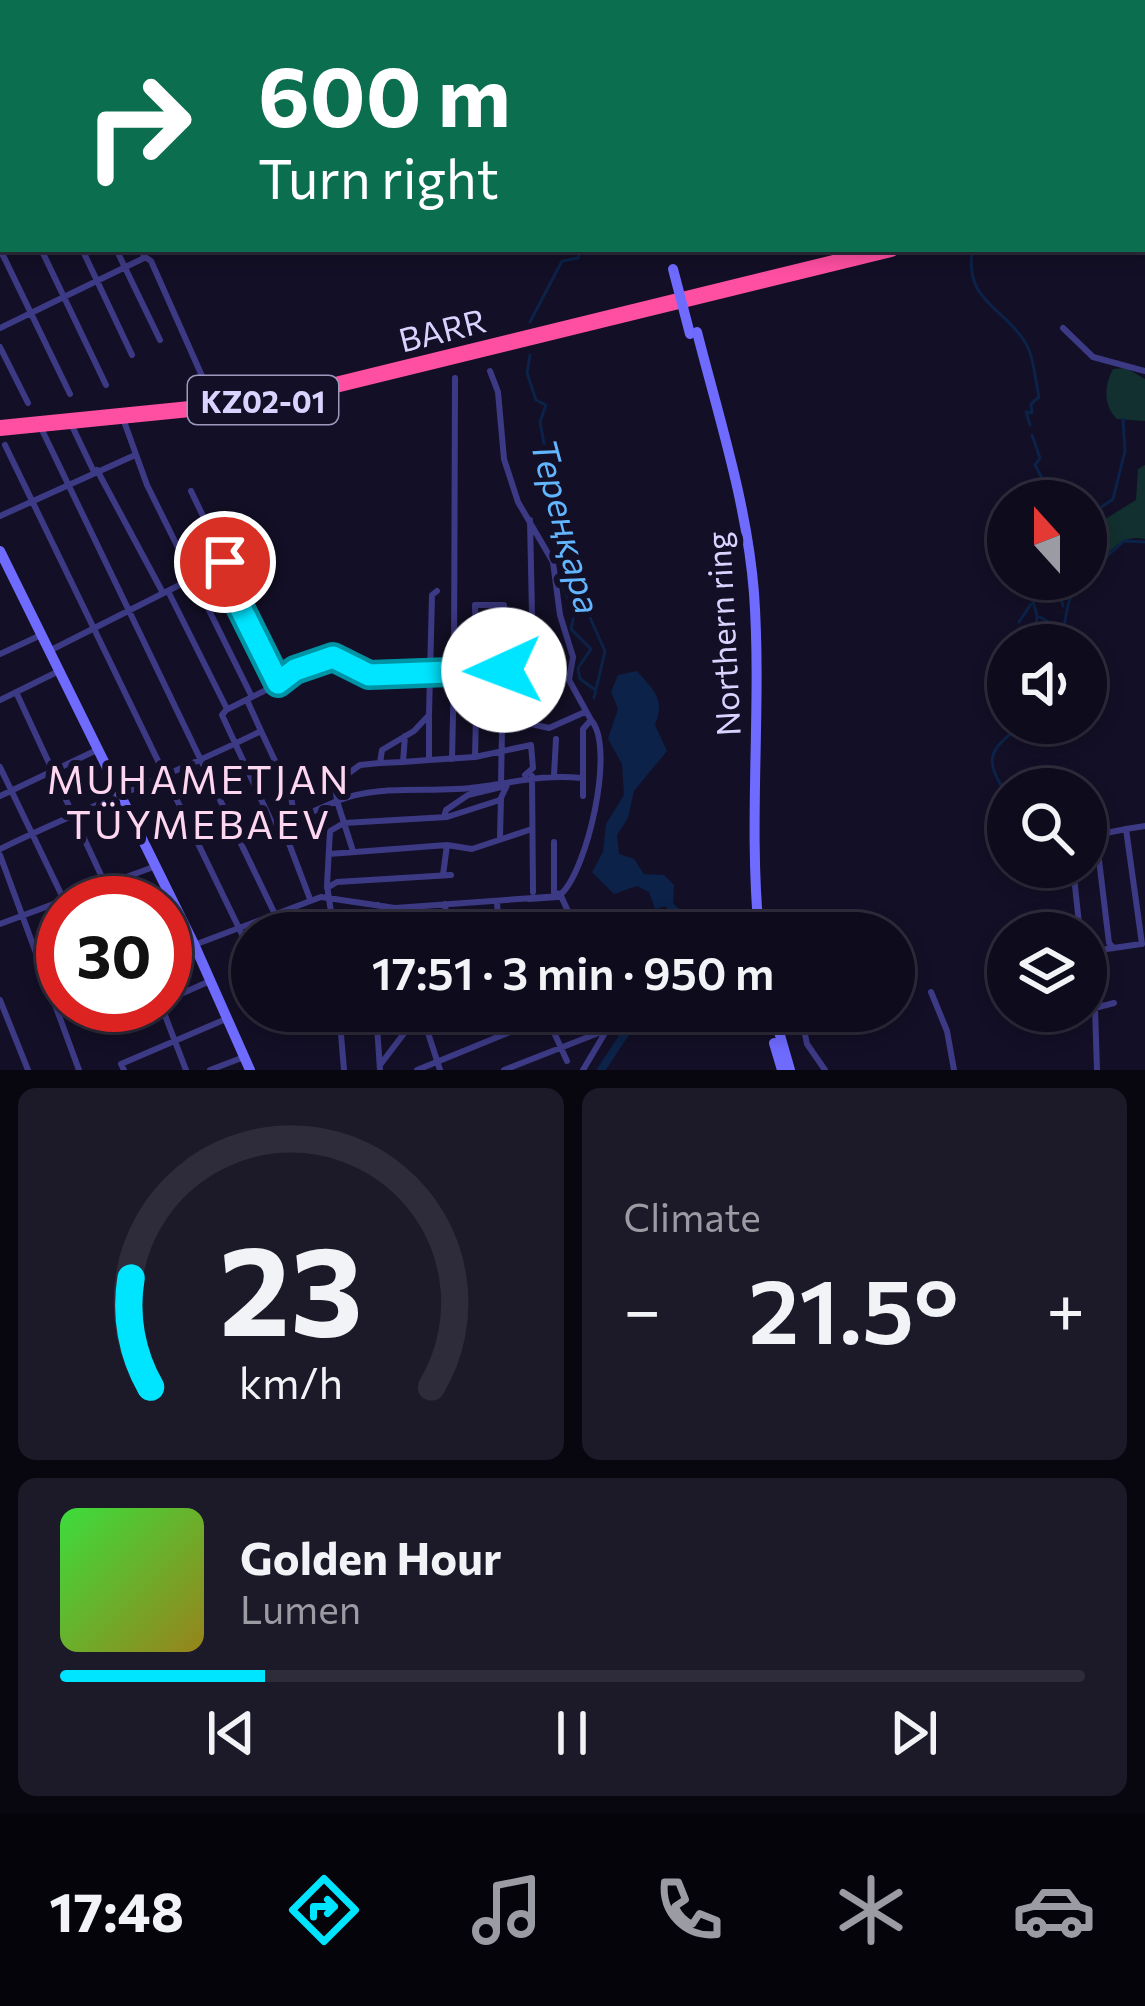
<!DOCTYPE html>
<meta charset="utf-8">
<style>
body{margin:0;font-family:Commissioner,sans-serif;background:#1c1929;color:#f1f3f6;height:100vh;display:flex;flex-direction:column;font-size:45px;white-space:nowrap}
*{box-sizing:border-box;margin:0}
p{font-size:39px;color:#9b9ba3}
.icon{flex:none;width:66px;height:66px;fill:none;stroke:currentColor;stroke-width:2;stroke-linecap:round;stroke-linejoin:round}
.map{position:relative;height:1070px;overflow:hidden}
.details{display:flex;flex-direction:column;gap:18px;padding:18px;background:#08060f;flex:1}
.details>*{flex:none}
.top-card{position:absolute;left:0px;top:0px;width:1146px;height:252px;box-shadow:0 6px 18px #0003,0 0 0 3px #2e2b3b;background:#0b6e4f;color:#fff;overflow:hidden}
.needle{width:78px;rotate:339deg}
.fabs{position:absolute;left:987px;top:480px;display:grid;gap:24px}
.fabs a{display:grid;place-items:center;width:120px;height:120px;border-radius:50%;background:#0e0b1c;box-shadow:0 6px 18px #0003,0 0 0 3px #2e2b3b;font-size:60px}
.speed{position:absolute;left:36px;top:876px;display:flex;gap:24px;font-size:60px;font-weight:700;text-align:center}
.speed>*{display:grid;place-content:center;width:156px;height:156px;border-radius:50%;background:#0e0b1c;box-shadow:0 6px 18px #0003,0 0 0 3px #2e2b3b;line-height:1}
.speed .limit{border:18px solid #d22;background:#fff;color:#111}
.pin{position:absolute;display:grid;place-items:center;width:102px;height:102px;color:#fff;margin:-51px;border:6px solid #fff;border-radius:50%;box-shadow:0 3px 12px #0007}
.me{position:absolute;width:132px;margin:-66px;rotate:268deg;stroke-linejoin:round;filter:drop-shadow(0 0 9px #0008)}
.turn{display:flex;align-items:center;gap:42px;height:252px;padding:0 60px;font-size:54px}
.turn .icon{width:156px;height:156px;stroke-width:2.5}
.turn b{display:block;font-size:84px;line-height:102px}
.big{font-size:90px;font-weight:600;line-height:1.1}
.details .tile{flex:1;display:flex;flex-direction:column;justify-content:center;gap:18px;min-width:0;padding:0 42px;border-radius:18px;background:#1c1929}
.details .dial{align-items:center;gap:0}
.dial svg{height:312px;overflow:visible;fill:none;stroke:#2e2b3b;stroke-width:7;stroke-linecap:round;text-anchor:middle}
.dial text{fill:#f1f3f6;stroke:none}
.song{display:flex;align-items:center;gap:36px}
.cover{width:144px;height:144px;border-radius:18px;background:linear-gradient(135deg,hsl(120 70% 55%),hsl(50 70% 35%))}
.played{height:12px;border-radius:6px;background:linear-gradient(90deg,#00e5ff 20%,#2e2b3b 20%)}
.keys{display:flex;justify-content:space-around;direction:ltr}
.heat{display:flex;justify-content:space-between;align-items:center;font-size:66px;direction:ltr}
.details .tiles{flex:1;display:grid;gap:18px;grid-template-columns:1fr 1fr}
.tile:last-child{grid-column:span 2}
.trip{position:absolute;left:231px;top:912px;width:684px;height:120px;border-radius:60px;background:#0e0b1c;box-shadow:0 6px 18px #0003,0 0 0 3px #2e2b3b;font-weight:600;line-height:120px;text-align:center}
.tabs{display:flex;height:192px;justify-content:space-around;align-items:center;background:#06040b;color:#9b9ba3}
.tabs .icon{width:84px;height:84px}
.tabs .active{color:#00e5ff}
.tabs b{font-size:54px;color:#f1f3f6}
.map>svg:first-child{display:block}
</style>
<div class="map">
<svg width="1145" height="1070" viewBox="0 0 1145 1070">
<rect width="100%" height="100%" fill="#130f26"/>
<path fill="#12302f" d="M1126,368l19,11v42l-28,-2c-14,-14 -13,-33 -4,-50z
M1145,465v74c-27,-6 -38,20 -59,32v-40l50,-31 2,-31z"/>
<path fill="#0c2248" d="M637,671c16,19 29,27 18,54l12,26 -33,40 -6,27 -11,17 2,19 15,5 10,15 20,1 10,10 -1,19 -18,5 -6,-17 -12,-6 -23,8 -22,-22 11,-20 3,-28 18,-29 -2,-31 -14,-25 10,-30 -7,-17 7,-17z"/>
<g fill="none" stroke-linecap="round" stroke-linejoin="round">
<path stroke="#0c2248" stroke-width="3" d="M577,0l2,3
M669,0l4,3
M0,110v24
M586,249h4
M972,249c-7,54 30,56 53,93 9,15 10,37 14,55l-8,7 1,9 -6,-1 4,13
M530,322l32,-61 16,-3 2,-9
M530,355l-3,18 9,27 10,5 -6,17 8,43 32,81 -1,47 26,58 -11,47
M1030,501v-8l8,-4 -4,-7 8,-4 -7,-13 5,-7 -8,-23
M1086,518l27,-19 12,-48 -2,-32
M575,535l-13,51 13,25 -4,18 20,20 -13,19 2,11 14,10
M1086,575l38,-34 21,1
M1018,579l4,8 7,-2 8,31 -2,22 17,7
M1054,579l9,27
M1040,617l10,6 5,22
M1019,622l12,-18
M1057,645c12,-19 5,-41 23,-66
M1008,796c-28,-41 -16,-46 15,-73"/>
<path stroke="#0c2248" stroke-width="8" d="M664,899l31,34
M601,1070l39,-59"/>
<path stroke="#3d3a85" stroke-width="6" d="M245,0l14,3
M525,0v3
M610,0l3,3
M640,0l1,3
M886,0l1,3
M978,0l2,3
M1073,0v3
M51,3l1,-3
M94,3h7
M168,3l1,-3
M315,3l1,-3
M345,3v-3
M956,3l6,-3
M0,8l3,2
M0,19l3,2
M0,47l3,-1
M0,63l3,6
M0,162l3,10
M0,249l70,145
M41,249l65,136
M82,249l50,106
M116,249l44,91
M145,257l6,4 51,115
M0,328l144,-70 -1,-9
M1063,328l30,29 52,14
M0,347l28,56
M490,371l8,21 6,67 14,43 35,60 7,53 13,42 -4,23 22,40
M125,424l22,61 105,212
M73,428l21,44
M43,432l241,501
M5,445l247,510
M97,470l66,123
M0,516l133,-60
M219,565l59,119 -50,25
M168,591l59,118 -5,6 51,110h9l28,74
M437,591l-5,4 -3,120 -15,16 -32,19 -2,13 -20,2 -25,18 2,18c44,-18 95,-7 142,-14 37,-5 65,-13 103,-9
M49,651l176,-89 -34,-71
M0,654l41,-19
M278,684l17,-14 38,-13 36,18 85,-3 1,-294
M16,692l98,211
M0,700l59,-29
M501,704c13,-12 41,-22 54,-10
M502,729l2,-59 -27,1 -2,-66h29v65l24,-3 5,-6 -3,-141
M261,731l30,64 3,22
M475,757l56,-12 2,23 -8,7
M429,760l46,-3 2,-86 -23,1 -2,87
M403,762l26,-2v-43
M380,763l23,-1 2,-26
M0,767l64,133
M554,775l2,-36
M532,776l1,116
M501,785l1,-56 25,-6 22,5 36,-16
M0,796l99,-47
M444,817l2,-7 22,-15 33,-8
M282,825l55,-24 7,22 -14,8 -3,54 7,48
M1086,831l13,1
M500,837l1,-39
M554,842v51l7,1c26,-23 55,-147 30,-174l-8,9v67
M447,845l25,4 60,-20
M0,849c86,-42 175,-75 261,-118l-14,-31
M353,851l-9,-28 103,-6 53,-17 8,-17
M329,854l118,-9 -4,30
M0,855l79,215
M1073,867l7,66
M327,888l10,-6 114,-7
M561,896l17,37
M529,899l29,-2
M497,902l2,31
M445,904l2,24
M378,905l35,28
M574,922l49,-8 6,5v14
M0,924l156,-58
M420,933l29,-6 127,-1
M1142,944l-16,-115 19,-3
M1114,948l-5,-5 -13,-108 30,-6
M1086,952l55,-8
M165,956l156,-59 74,11 166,-12
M1086,982l4,16 10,6
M931,992l16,39 7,39
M0,1000l28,70
M165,1001l45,-20
M161,1005l25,65
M276,1011l4,8
M339,1011l5,59
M376,1011l4,59
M421,1011l19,59
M800,1011l7,33 18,26
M547,1017l20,44
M117,1018l37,-13
M427,1026l34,-15
M380,1065l41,-54
M124,1070l-3,-6 105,-45
M210,1070l34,-13
M417,1070l144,-59
M504,1070l102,-40
M583,1070l35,-59
M1097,1070l-2,-62 19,-5"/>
<path stroke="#6f6bff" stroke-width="10" d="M697,332c22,86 50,172 57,261 8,113 -6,227 5,340
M0,551l194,393 56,126
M773,1011l17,59
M774,1043l8,27"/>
<path stroke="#ff4fa3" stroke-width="16" d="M1143,181h2
M0,428l230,-23 85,-15 576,-141"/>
<path stroke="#6f6bff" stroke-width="10" d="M673,269l17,65"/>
</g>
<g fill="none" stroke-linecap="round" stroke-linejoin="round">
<g stroke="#0095a6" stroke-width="30">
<path id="route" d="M225,562l-6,3 59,118 17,-13 38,-13 36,18 135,-5"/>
</g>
<use href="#route" stroke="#00e5ff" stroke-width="21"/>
</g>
<g text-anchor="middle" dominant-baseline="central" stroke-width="12" stroke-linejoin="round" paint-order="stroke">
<rect fill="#130f26" stroke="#9e99be" stroke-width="3" x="188" y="376" width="150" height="48" rx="9"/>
<g font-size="30" font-weight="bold" fill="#d9d4ff">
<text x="263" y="400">KZ02-01</text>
</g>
<g font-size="33" fill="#d9d4ff" stroke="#130f26">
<text transform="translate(442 329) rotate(-14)">BARR</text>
<text transform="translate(722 634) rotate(-93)">Northern ring</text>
</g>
<g font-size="36" font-style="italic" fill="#62b6ff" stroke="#130f26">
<text transform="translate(568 526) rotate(75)">Тереңқара</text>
</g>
<g font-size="39" letter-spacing="3" fill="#ffd6f0" stroke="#130f26">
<text x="199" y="778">MUHAMETJAN<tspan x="199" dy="45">TÜYMEBAEV</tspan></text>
</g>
</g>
</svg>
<div class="fabs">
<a><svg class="needle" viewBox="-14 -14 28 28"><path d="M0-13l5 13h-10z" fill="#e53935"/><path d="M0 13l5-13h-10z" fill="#9b9ba3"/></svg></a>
<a><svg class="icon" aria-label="sound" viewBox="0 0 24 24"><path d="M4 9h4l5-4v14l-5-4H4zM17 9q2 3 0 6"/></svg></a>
<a><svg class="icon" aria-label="search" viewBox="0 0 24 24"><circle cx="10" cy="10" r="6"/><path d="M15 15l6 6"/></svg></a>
<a><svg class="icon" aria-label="layers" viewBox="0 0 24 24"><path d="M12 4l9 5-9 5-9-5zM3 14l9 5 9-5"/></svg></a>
</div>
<div class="speed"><div class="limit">30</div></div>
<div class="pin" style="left:225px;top:562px;background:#d93025"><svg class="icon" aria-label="arrive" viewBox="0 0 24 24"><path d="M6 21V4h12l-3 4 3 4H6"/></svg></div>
<svg class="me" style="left:504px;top:670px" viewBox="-20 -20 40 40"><circle r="19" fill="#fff"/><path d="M0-13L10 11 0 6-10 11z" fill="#00e5ff"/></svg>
<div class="trip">17:51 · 3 min · 950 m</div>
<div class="top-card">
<div class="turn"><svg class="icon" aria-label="right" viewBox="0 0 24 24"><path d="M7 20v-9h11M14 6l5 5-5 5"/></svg><div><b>600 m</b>Turn right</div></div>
</div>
</div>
<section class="details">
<div class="tiles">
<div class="tile dial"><svg viewBox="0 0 100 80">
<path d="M14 69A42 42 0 1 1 86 69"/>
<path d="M14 69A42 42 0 0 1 9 41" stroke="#00e5ff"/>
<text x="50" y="56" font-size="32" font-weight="700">23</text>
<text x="50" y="72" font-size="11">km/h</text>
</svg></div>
<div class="tile"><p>Climate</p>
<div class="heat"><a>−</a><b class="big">21.5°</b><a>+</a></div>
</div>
<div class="tile">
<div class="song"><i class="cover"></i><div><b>Golden Hour</b><p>Lumen</p></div></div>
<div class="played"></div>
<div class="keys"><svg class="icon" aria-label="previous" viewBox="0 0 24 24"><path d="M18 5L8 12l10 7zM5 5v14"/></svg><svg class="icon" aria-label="pause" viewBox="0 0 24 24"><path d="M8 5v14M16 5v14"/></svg><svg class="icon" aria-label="next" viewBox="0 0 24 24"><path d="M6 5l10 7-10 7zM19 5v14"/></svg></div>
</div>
</div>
</section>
<nav class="tabs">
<b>17:48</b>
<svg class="icon active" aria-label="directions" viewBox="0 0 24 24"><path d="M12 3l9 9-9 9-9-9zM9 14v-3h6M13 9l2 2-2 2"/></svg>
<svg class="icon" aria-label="music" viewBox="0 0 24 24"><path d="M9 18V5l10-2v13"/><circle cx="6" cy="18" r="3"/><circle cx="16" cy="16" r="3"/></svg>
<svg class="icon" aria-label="phone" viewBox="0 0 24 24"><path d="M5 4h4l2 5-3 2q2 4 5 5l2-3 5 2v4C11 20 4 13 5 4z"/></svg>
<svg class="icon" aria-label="climate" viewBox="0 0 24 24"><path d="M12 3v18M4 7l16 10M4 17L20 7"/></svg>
<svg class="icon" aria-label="car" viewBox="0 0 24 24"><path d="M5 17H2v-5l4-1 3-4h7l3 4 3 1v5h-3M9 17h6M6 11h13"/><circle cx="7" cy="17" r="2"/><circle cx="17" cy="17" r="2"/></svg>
</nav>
